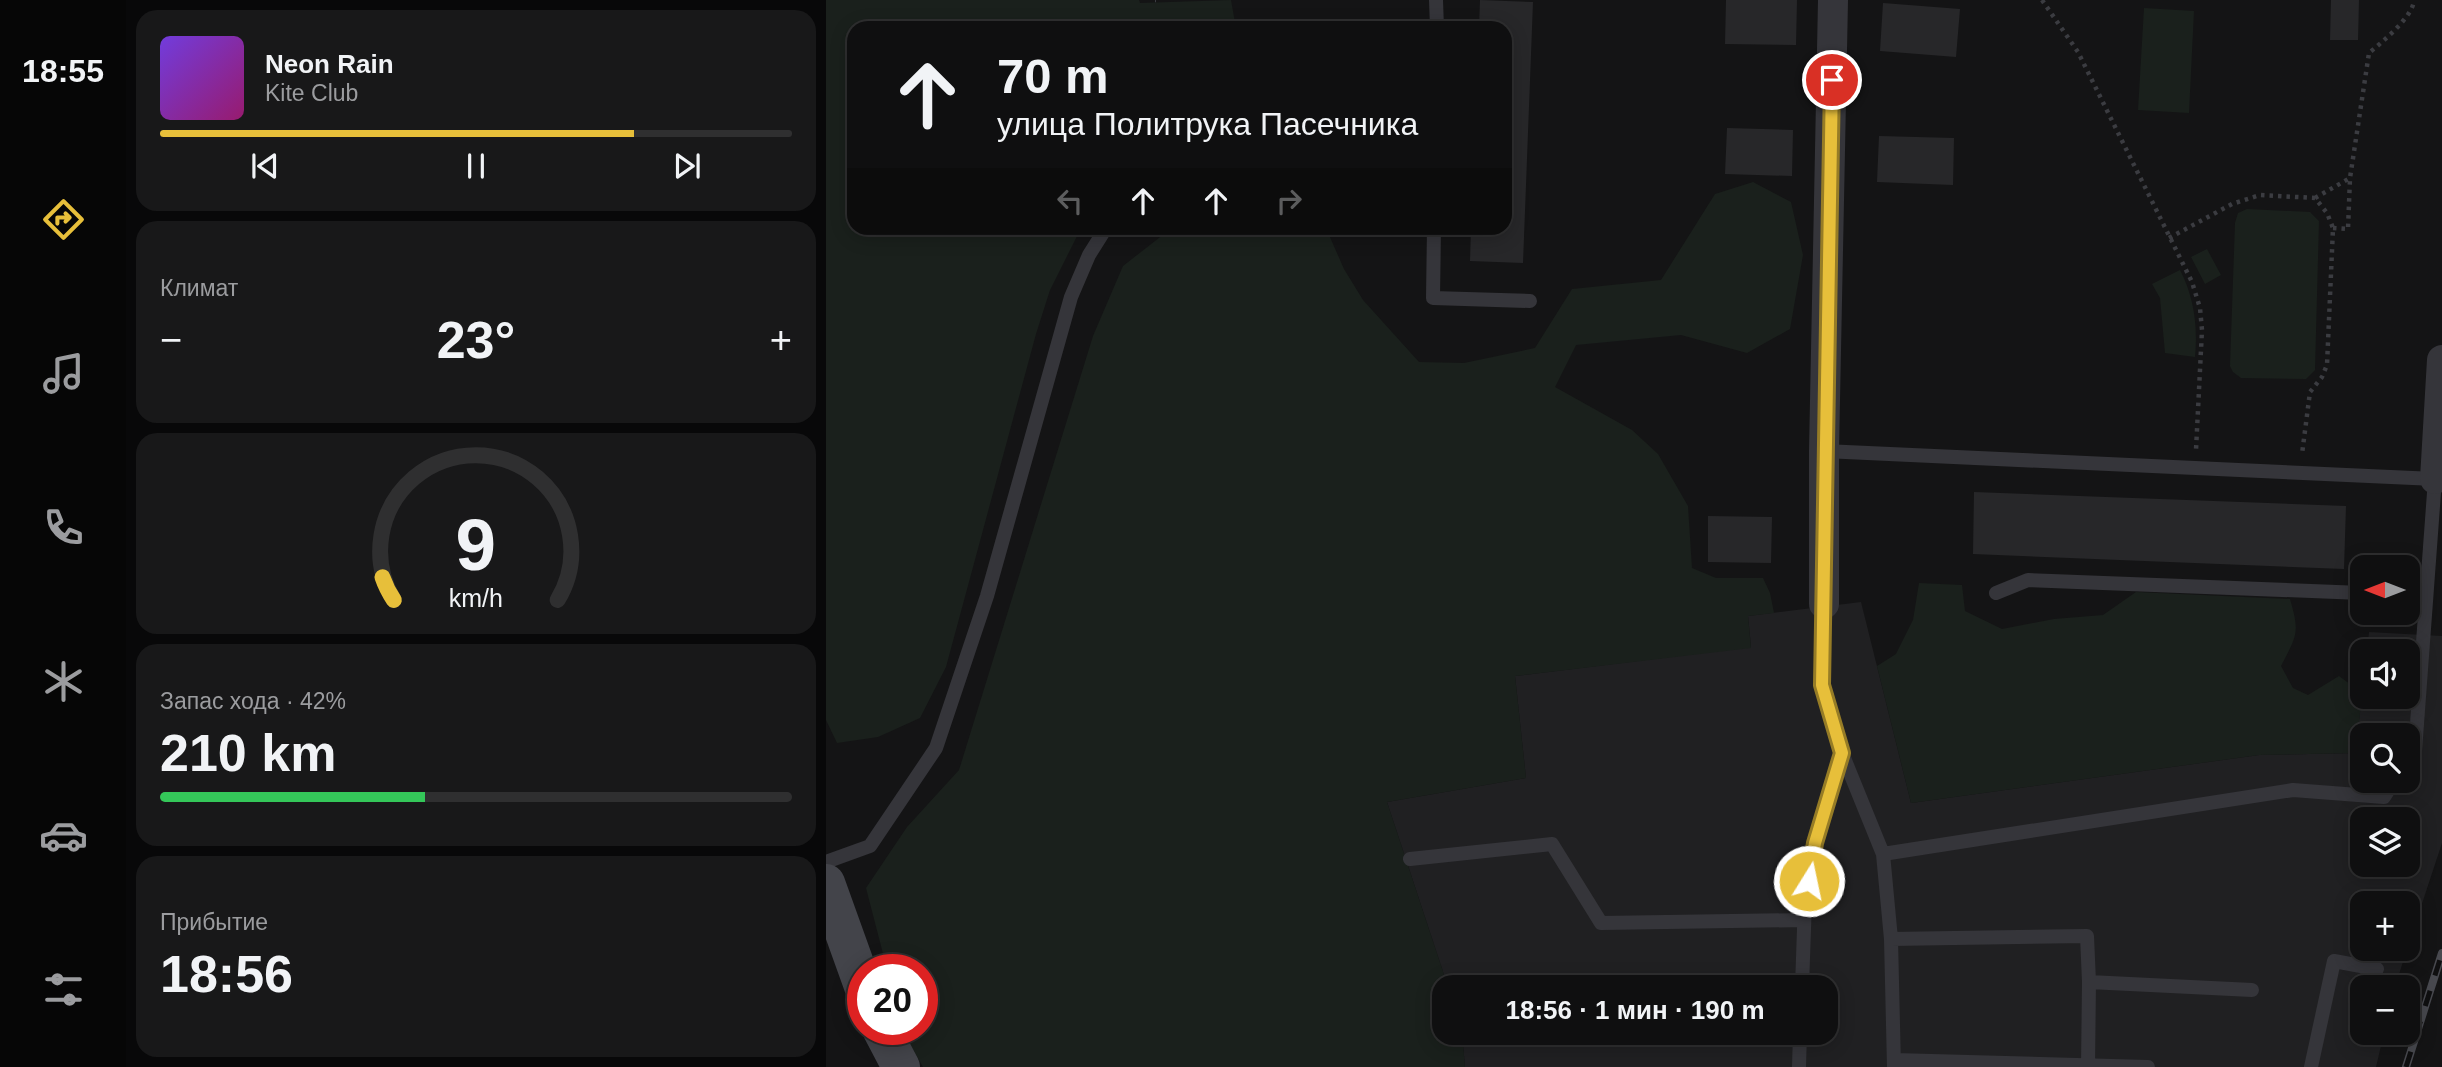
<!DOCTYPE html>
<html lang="ru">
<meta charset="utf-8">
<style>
body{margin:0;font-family:Helvetica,sans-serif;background:#181819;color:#f1f3f6;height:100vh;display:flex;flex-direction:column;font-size:26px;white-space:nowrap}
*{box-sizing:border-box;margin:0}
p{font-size:23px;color:#9b9c9f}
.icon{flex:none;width:38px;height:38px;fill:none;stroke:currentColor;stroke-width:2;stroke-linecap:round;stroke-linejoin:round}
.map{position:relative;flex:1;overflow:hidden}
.sheet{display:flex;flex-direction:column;gap:10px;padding:10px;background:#080809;width:700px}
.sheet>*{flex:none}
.guide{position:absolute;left:21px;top:21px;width:665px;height:214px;border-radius:21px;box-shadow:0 4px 18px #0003,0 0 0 2px #2f2f30;background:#0f0f10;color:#f1f3f6;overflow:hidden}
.needle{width:46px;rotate:270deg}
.tools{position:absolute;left:1524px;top:555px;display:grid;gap:14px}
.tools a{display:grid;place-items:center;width:70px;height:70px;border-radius:14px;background:#0f0f10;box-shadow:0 4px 18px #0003,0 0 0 2px #2f2f30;font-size:35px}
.speed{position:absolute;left:21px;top:954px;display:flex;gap:14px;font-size:35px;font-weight:700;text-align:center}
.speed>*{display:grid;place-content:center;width:91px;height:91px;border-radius:50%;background:#0f0f10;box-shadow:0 4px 18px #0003,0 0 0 2px #2f2f30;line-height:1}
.speed .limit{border:10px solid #d22;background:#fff;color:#111}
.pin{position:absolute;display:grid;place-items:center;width:60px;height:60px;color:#fff;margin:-30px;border:4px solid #fff;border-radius:50%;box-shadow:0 2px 7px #0007}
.me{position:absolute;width:77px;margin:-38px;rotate:10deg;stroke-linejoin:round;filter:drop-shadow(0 0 5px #0008)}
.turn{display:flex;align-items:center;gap:24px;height:147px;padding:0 35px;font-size:32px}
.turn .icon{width:91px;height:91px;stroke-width:2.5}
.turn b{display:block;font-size:49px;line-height:60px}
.lanes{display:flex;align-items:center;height:66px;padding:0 35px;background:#0003;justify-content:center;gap:35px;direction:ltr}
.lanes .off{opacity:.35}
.big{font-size:52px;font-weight:600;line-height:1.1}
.sheet .tile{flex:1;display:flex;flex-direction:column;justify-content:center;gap:10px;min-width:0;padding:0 24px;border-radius:21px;background:#181819}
.sheet .dial{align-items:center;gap:0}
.dial svg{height:182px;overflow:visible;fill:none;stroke:#2f2f30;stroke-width:7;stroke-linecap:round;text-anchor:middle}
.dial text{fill:#f1f3f6;stroke:none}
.song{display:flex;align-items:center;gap:21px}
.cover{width:84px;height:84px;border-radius:10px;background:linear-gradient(135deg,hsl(260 70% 55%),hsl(320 70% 35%))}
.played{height:7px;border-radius:4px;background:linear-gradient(90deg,#e7bf3a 75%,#2f2f30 75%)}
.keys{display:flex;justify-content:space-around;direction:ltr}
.heat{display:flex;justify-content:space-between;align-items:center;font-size:38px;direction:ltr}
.charge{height:10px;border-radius:5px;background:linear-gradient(90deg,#34c759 42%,#2f2f30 0)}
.trip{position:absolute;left:606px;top:975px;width:406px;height:70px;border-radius:21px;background:#0f0f10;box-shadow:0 4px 18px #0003,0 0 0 2px #2f2f30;font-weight:600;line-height:70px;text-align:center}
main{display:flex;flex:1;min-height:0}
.dock{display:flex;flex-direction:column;width:126px;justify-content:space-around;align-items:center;background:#060606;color:#9b9c9f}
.dock .icon{width:49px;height:49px}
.dock .selected{color:#e7bf3a}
.dock b{font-size:32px;color:#f1f3f6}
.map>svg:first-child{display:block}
</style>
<main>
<nav class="dock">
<b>18:55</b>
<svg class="icon selected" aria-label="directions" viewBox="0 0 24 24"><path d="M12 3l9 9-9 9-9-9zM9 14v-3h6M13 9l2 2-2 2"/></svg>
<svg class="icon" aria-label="music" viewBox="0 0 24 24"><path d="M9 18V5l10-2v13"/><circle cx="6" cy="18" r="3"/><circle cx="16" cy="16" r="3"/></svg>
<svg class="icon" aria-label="phone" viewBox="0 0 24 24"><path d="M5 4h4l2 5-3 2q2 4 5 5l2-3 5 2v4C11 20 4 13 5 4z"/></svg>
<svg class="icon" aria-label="climate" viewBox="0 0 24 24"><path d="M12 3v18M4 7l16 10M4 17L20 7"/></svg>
<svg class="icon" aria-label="car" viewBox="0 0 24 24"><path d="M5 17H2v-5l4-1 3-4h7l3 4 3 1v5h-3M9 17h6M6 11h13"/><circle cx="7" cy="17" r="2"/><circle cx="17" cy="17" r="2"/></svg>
<svg class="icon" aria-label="filters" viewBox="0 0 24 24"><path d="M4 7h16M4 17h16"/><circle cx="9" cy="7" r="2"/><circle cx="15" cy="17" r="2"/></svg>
</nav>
<section class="sheet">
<div class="tile">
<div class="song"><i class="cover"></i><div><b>Neon Rain</b><p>Kite Club</p></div></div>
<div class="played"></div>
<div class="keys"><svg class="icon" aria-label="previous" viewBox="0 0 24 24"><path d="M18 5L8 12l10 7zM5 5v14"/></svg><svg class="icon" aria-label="pause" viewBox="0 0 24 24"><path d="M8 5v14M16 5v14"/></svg><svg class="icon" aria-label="next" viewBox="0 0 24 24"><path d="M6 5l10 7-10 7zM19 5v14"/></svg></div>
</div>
<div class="tile"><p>Климат</p>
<div class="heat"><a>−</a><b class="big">23°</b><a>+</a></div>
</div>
<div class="tile dial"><svg viewBox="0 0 100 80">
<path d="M14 69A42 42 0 1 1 86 69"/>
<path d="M14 69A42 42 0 0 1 9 59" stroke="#e7bf3a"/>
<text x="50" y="56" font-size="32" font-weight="700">9</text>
<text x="50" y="72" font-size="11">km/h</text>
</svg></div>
<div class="tile"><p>Запас хода · 42%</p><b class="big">210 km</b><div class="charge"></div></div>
<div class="tile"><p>Прибытие</p><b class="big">18:56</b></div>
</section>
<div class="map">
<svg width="1616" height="1067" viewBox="0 0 1616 1067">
<rect width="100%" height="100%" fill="#141415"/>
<path fill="#202022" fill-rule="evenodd" d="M1035,602l50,201 348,-48 96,-2 7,-58 46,1v-45h-41l2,-19 73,4v207l-34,103v-43h-46v45l45,1 -12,38h-33v45l22,1 -8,34h-911l-3,-34 363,-1v-45h-377l-61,-185 139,-24 -11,-102 236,-29 -3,-31zM1536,735h46v45h-46zM1536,819h46v45h-46z"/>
<path fill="#1a201c" d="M0,0h313l1,3 91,-3 5,28h-382v200h227l-31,62 -14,44 -90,333 -26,51 -42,19 -41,6 -11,-23z
M1318,8l50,3 -5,102 -51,-3z
M927,182l38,20 12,53 -13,74 -43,24 -66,-18 -105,10 -21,42 77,43 26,24 30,52 4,62 24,10h47l7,15 4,20 -26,3 3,32 -236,28 11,102 -139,24 61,185h-4v45l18,1 3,34h-542l-22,-38h21v-59l-35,-1 -21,-81 41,-61 52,-57 134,-434 30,-70 41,-32 43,-6h119l18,41 19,31 56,62 45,1 71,-15 37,-59 89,-9 54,-86z
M1421,209l63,3 9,9 -4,149 -9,9 -65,-1 -8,-6 -3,-6 5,-143 3,-10z
M1381,249l14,26 -16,9 -14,-27z
M1354,270c14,27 18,56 15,87l-30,-4 -5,-55 -8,-14z
M1093,583l43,2 3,26 37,18 52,-10 49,-4 33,-23 154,7c10,34 7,36 -9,67l12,22 15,7 31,-19 23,17 -6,60 -97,2 -348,48 -34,-137 19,-12 17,-34z"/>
<path fill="#272729" d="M654,0l53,2 -10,261 -53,-2 1,-33h34v-200h-26z
M900,0h71l-1,45 -71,-1z
M1505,0h28l-1,40h-28z
M1057,3l77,6 -4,48 -76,-6z
M901,128l66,2 -1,46 -67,-2z
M1053,136l75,2 -1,47 -76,-3z
M1148,492l372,14 -2,63 -371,-15z
M882,516l64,1 -1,46 -63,-1z"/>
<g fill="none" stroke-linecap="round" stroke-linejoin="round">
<path stroke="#3b3c41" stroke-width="4.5" stroke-dasharray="3.5 5" stroke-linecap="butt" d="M329,0h1
M1216,0l36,52 114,230 8,26 2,22 -6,120
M1489,198l35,-20
M1507,228l15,1 2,-51 19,-125c13,-11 44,-36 45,-53
M1343,238l63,-34 28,-9 55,3 12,15 6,15 -6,137 -5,12 -12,15 -8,62"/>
<path stroke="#35353a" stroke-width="14" d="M610,0l1,28
M608,228l-1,70 97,3
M998,451l611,28 -20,272 -7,10
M1170,593l32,-13 334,13
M1582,594l18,1
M998,604l-2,81 20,68 41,101 8,85 196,-3 2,46 -1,85
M1057,854l410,-64 91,7 11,-17
M584,859l142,-15 49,79 203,-3
M0,862l44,-16 66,-98 51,-152 84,-299 18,-42 17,-27
M1065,939l3,128
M1263,982l163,8
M976,987l3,-87 10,-57 27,-90
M1068,1060l254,7
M973,1067l1,-35
M1485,1067l23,-106 43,8"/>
<path stroke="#35353a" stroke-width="30" d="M1609,479l7,-119
M998,604v-153l9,-451"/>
<path stroke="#43444a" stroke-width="38" d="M0,883l37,103
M55,1029l20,38"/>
<g stroke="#48494f" stroke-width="8">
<path id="rail" d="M1580,1067l36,-114"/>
</g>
<use href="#rail" stroke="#0f0f10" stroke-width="5" stroke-dasharray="16" stroke-linecap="butt"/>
</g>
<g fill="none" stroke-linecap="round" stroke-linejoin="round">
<g stroke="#967c26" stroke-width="18">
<path id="route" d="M983,881l6,-38 27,-90 -20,-68 10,-605"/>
</g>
<use href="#route" stroke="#e7bf3a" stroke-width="12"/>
</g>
</svg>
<div class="tools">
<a><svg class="needle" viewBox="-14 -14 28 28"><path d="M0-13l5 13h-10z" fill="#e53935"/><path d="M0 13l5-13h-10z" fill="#9b9c9f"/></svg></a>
<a><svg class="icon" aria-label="sound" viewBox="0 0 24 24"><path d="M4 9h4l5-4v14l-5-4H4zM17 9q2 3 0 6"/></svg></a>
<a><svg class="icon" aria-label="search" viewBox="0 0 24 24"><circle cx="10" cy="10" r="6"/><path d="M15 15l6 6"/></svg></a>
<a><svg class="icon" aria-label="layers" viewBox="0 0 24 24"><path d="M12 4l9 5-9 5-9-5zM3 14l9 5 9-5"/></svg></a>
<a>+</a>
<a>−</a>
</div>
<div class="speed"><div class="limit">20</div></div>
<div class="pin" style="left:1006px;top:80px;background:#d93025"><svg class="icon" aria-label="arrive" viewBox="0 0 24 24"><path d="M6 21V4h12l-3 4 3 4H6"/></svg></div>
<svg class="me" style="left:983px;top:881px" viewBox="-20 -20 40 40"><circle r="17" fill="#e7bf3a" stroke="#fff" stroke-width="3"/><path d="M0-11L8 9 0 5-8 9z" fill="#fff"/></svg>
<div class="trip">18:56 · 1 мин · 190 m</div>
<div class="guide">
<div class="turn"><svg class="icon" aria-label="ahead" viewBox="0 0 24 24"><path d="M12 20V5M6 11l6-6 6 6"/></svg><div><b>70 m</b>улица Политрука Пасечника</div></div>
<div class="lanes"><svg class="icon off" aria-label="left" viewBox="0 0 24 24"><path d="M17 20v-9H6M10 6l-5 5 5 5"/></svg><svg class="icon" aria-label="ahead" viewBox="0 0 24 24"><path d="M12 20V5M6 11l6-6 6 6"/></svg><svg class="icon" aria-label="ahead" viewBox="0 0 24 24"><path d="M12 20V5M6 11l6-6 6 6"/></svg><svg class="icon off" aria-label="right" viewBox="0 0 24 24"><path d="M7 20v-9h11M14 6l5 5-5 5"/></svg></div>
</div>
</div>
</main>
